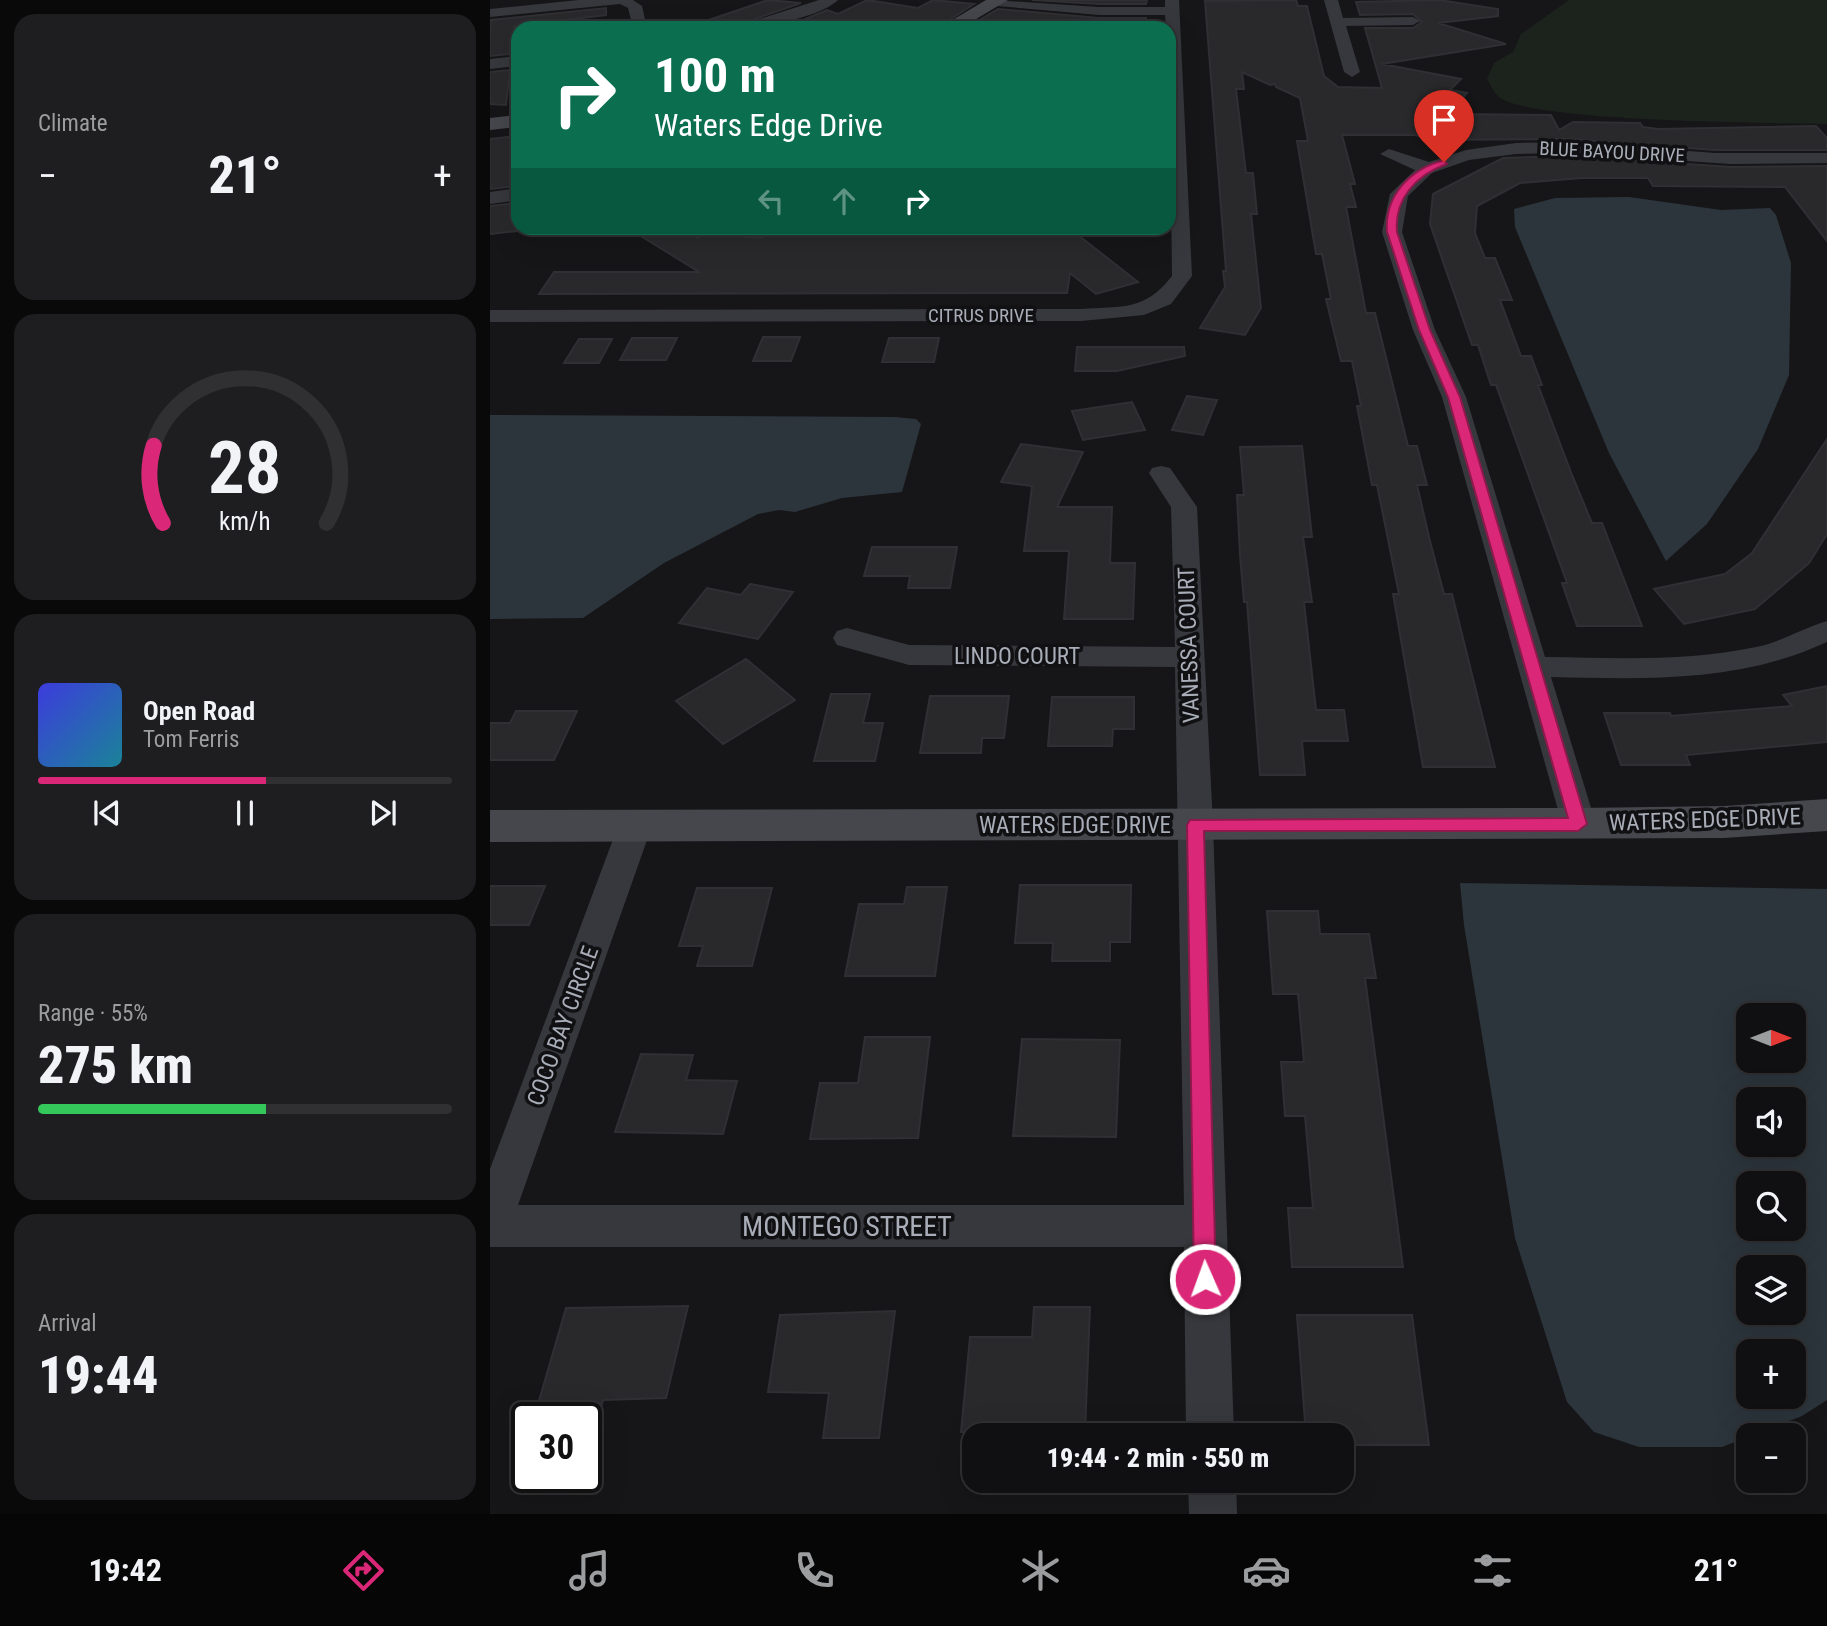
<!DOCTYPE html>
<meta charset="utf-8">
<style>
body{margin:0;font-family:"Roboto Condensed",sans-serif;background:#1e1e20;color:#f1f3f6;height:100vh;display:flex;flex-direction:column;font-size:26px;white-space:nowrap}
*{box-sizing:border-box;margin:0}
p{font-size:23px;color:#9c9d9f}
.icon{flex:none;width:38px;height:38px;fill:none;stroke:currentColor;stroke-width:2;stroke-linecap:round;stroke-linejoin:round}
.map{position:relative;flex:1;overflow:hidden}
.sheet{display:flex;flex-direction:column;gap:14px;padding:14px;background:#09090a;width:490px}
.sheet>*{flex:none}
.top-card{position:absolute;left:21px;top:21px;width:665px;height:214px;border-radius:21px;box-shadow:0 7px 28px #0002,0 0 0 2px #303032;background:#0b6e4f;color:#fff;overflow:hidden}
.needle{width:46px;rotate:90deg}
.tools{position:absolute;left:1246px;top:1003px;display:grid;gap:14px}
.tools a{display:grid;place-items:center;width:70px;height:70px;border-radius:14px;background:#101012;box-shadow:0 7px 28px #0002,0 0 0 2px #303032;font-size:35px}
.speed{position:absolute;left:21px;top:1402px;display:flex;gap:14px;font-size:35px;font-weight:700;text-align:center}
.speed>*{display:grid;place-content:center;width:91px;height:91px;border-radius:50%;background:#101012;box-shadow:0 7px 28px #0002,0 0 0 2px #303032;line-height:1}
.speed .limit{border:4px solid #111;border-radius:10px;background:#fff;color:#111}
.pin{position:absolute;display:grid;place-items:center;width:60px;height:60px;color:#fff;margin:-72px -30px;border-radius:50% 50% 50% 0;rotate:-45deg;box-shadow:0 0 7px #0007}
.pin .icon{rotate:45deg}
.me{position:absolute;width:77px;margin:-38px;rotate:358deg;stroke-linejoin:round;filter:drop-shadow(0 0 5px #0008)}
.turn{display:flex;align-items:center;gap:24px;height:147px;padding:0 28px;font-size:32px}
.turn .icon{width:91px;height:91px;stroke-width:2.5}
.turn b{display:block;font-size:49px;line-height:60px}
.lanes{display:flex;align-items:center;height:66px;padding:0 28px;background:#0003;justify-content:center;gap:35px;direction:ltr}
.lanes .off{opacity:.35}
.big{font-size:52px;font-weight:800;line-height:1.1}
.sheet .widget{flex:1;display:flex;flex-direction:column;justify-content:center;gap:10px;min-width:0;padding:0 24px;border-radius:21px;background:#1e1e20}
.sheet .dial{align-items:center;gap:0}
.dial svg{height:182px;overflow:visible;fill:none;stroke:#303032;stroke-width:7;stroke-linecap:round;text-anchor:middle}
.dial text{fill:#f1f3f6;stroke:none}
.song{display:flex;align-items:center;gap:21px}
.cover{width:84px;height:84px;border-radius:10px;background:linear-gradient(135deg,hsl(240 70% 55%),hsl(190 70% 35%))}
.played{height:7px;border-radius:4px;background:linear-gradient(90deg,#db2777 55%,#303032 55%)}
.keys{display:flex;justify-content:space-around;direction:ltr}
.heat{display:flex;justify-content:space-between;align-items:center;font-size:38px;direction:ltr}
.charge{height:10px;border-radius:5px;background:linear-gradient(90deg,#34c759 55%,#303032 0)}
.trip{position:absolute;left:472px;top:1423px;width:392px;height:70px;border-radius:21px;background:#101012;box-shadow:0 7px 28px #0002,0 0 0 2px #303032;font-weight:800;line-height:70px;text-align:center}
.tab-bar{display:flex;height:112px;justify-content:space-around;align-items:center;background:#060607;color:#9c9d9f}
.tab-bar .icon{width:49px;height:49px}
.tab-bar .on{color:#db2777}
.tab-bar b{font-size:32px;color:#f1f3f6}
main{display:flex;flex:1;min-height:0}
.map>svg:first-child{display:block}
</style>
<main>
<section class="sheet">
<div class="widget"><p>Climate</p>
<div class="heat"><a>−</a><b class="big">21°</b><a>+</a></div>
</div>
<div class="widget dial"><svg viewBox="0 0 100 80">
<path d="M14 69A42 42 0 1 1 86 69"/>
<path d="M14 69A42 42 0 0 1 10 35" stroke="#db2777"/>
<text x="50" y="56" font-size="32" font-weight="700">28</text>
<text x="50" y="72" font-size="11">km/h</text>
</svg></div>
<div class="widget">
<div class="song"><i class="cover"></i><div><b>Open Road</b><p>Tom Ferris</p></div></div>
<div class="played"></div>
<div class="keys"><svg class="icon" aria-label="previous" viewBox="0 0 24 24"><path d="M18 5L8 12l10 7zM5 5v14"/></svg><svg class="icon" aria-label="pause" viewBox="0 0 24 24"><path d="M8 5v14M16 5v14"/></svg><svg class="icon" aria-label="next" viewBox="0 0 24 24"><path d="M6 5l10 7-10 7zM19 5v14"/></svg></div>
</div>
<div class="widget"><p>Range · 55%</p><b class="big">275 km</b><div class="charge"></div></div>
<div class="widget"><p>Arrival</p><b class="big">19:44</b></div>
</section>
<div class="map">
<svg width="1337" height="1514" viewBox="0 0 1337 1514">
<rect width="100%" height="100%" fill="#161618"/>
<path fill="#1c231d" d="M1079,0h258v124c-53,-1 -298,-2 -328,-27 -5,-4 -9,-13 -12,-18l7,-16 19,-11 8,-18z"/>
<path fill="#2c353c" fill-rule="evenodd" d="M1139,197l92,13 49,-2 6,7 15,48 -2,112 -31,74 -51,75 -41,37 -57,-108 -94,-226 -1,-18 41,-11z
M0,415l405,2 21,2 5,5 -19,68 -60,6 -47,14 -16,-2 -21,4 -94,49 -81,55 -93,1z
M970,883l367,6v511l-25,16 -80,31h-83l-45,-15 -27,-30 -52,-164 -51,-313zM1258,1015h46v45h-46zM1258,1099h46v45h-46zM1258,1183h46v45h-46zM1258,1267h46v45h-46zM1258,1351h46v45h-46z"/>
<path fill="#29292c" stroke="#303034" stroke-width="2" d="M278,0l33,3 -72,25h-31l-1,-4z
M377,0l51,8 15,-8 41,4 -37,24h-174l40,-8 24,-10 11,4z
M542,0h115l-1,4h-47z
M806,0l2,6h9l17,70 14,11 44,1 -17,-60h48l9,-6 -9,-8 -53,1 -4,-13 83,-2 59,9v7l-60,7 68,21 -124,20 79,15 -11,11 17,3 -18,21 102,1 8,15 14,-8 67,1 3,4 15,2 158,-3 11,12v12h-112l-146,-11 -146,1 -1,-4 -9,-1h-71l13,49h-5l6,23h-10l20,106h9l33,133h9l10,39h-10l13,56 14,53h8l43,173h-72l-30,-173h6l-22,-109h-5l-15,-79h4l-9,-45h-11l-15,-62h5l-9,-45h-6l-19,-113h11l-8,-43 -24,-11 -1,-3 -5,1 -28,-13 2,17h-8l10,84h7l4,41h-6l10,94 -16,27 -45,-7 25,-41 -2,-16h3l-21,-270z
M116,8v7l-92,11 -3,28 -21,2v-36z
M508,9l101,9h47v10h-180z
M20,70l-4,35 -16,-1v-32z
M28,136v50l-28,3v-50z
M1079,156l162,11 96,-1v75l-42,-54 -132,-1 -5,-8h-67l-61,5 -43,23 -2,27 10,25h10l17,42h-12l21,56h10l11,29h-4l34,90 20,48h10l40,103h-65l-15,-43h5l-71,-198h-5l-13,-40h-6l-42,-121 3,-30 70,-36z
M28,203v28l-28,3v-28z
M138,228h53l17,10 5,-5 59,5 1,-3h315l60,47 -42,12 -26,-21 -3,20 -528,1 15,-22h145z
M273,337h37l-9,24h-38z
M142,338h45l-11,22h-46z
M399,338h50l-5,24h-52z
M89,339h33l-13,24h-35z
M587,347h107l1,9 -68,15h-42z
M697,396l30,4 -14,35 -31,-5z
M642,402l13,28 -62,10 -11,-29z
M1337,439v95l-18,29 -54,46 -71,15 -30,-35 71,-15 27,-21z
M531,444l62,8 -26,55h55l-2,56h25l-2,56h-69l5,-68h-45l8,-65 -31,-4z
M812,446l10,91h-9l9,65h-8l12,108h28l4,31h-46l3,34h-45l-13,-173h-3l-4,-47 -3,-60h7l-4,-48z
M382,547h85l-7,41h-42l2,-12h-46z
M260,584l43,8 -35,47 -79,-16 28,-35 34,7z
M256,659l49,41 -72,44 -47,-43z
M1337,686v56l-141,13 4,10h-69l-17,-52h66l1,3 121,-10 -9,-11z
M341,694h39l-7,29h20l-8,38h-61z
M440,696h79l-5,42h-22l-1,15h-61z
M562,697h82v32h-21l-1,17h-64z
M26,711h61l-23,49h-64v-37h20z
M530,885h111l-1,57h-20v19h-58l1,-18h-38z
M0,886h55l-16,39h-39z
M417,887h40l-12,89h-90l14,-72h45z
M207,888h75l-20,78h-55l6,-20h-24z
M777,911h51l2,23h49l7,44h-11l38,289h-111l-4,-59h25l-8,-92h-20l-4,-54h23l-6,-68h-25z
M375,1037h65l-12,101 -108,1 10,-56h38z
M532,1039l98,1 -4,97 -103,-1z
M151,1054l52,1 -7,25 51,1 -14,53 -108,-2z
M198,1306l-22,92 -63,2 -5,18h-64l32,-110z
M544,1307h56l-5,125h-124l9,-95h62z
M405,1311l-16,127h-56l6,-45 -61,-1 12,-77z
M807,1315h115l17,130h-87v-10h-36z"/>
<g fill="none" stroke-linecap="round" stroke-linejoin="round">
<path fill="#37383d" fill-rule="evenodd" d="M89,0h54l9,6 5,22h-14l-5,-20 -8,-4 -130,13v-8z
M329,0h19c-20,19 -80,28 -107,28z
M501,0l108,7h66v-7h14l13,276 -21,28 -27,11 -63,6 -591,1v-12l591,-1c42,-3 64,2 91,-33l-3,-248h-3l-1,-13h-66l-102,-9 -5,-1z
M834,0h14l5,18 70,-1 7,4 -7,4 -67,1 14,46 -8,5 -8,-5z
M28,56v10l-28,3v-10z
M1079,142l146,11h112v10l-96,1 -162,-11 -53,1 -47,6 -37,13 -24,23 -6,36 33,98 31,67 79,260c70,1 142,5 211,-10 25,-5 47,-19 71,-26v21c-88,41 -182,37 -276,35l45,147 -5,9 -12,4 -12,-4 -5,-9 -120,-427 -29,-67 -31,-98 8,-38 25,-24 -35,-16 9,-5 40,13 37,-12 50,-7z
M28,188v12l-28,4v-12z
M671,466l9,2 27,39 16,318 21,610h-48l-2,-188h-694v-78l128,-343 5,-9 12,-4 12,4 5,9 -134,379h666l-9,-538 -266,-2 -72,-20 -4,-7 4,-7 10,-3 62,17 266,2 -4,-140 -22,-34 3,-5z
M698,1480h48l1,34h-48z"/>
<path fill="#45474d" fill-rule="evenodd" d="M496,0h22l-47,28h-22z
M28,115v12l-28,3v-12z
M1337,799v32l-103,7 -1234,4v-32l1089,-2 145,-2z"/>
</g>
<path fill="#db2777" stroke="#8e194d" stroke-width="2" d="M954,160l3,4c-31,11 -53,35 -50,68l33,98 30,67 127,427 -9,7h-374l12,448 -3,7 -8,4 -7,-4 -4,-7 -7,-454 3,-5 378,-2 -120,-421 -29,-67 -32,-98c-3,-36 23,-63 57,-72z"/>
<g text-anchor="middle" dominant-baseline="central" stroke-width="7" stroke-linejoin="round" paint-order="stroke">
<g font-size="19" fill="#a8adb8" stroke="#111113">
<text transform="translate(1122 152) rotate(3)">BLUE BAYOU DRIVE</text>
<text x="491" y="315">CITRUS DRIVE</text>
</g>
<g font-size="23" fill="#a8adb8" stroke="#111113">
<text transform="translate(699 645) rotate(-92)">VANESSA COURT</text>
<text x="527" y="656">LINDO COURT</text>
<text transform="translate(1215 820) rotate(-2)">WATERS EDGE DRIVE</text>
<text x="585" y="825">WATERS EDGE DRIVE</text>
<text transform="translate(73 1026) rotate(-70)">COCO BAY CIRCLE</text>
</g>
<g font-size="28" fill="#a8adb8" stroke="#111113">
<text x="357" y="1226">MONTEGO STREET</text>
</g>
</g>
</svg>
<div class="tools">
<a><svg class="needle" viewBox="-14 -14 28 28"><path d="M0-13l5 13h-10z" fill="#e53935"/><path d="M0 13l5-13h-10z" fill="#9c9d9f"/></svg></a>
<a><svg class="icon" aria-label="sound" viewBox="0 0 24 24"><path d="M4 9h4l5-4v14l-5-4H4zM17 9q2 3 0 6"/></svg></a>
<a><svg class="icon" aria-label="search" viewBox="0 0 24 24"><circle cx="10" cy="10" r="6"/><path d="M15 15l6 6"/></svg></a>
<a><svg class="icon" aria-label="layers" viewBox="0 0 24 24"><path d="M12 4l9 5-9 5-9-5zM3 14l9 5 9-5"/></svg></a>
<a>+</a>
<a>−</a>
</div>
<div class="speed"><div class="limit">30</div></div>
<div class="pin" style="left:954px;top:162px;background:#d93025"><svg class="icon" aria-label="arrive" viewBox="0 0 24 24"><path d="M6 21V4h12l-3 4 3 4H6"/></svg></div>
<svg class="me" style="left:715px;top:1279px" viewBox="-20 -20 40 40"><circle r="17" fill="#db2777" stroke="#fff" stroke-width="3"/><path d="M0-11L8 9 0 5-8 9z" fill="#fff"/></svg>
<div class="trip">19:44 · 2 min · 550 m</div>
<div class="top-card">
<div class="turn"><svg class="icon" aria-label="right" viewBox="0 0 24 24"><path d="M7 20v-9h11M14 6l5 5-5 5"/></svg><div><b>100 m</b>Waters Edge Drive</div></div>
<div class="lanes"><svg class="icon off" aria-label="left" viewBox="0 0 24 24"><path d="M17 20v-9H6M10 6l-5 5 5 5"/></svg><svg class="icon off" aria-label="ahead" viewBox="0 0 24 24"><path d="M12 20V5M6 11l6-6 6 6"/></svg><svg class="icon" aria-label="right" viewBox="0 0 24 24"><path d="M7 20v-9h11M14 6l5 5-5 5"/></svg></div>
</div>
</div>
</main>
<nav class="tab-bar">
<b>19:42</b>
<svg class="icon on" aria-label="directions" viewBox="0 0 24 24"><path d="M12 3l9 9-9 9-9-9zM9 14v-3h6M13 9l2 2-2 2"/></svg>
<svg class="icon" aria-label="music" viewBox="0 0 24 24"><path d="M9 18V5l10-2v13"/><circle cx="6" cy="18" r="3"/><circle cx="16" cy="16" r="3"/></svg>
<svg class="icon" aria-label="phone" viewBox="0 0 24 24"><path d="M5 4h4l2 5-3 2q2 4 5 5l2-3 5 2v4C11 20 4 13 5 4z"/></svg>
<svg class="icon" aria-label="climate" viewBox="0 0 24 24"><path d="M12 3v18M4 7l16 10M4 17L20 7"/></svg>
<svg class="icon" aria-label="car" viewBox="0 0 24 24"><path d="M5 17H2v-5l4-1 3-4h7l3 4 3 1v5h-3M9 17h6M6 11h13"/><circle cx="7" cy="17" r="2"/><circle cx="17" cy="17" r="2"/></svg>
<svg class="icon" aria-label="filters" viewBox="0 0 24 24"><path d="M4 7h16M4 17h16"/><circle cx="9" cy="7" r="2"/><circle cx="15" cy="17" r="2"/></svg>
<b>21°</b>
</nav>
